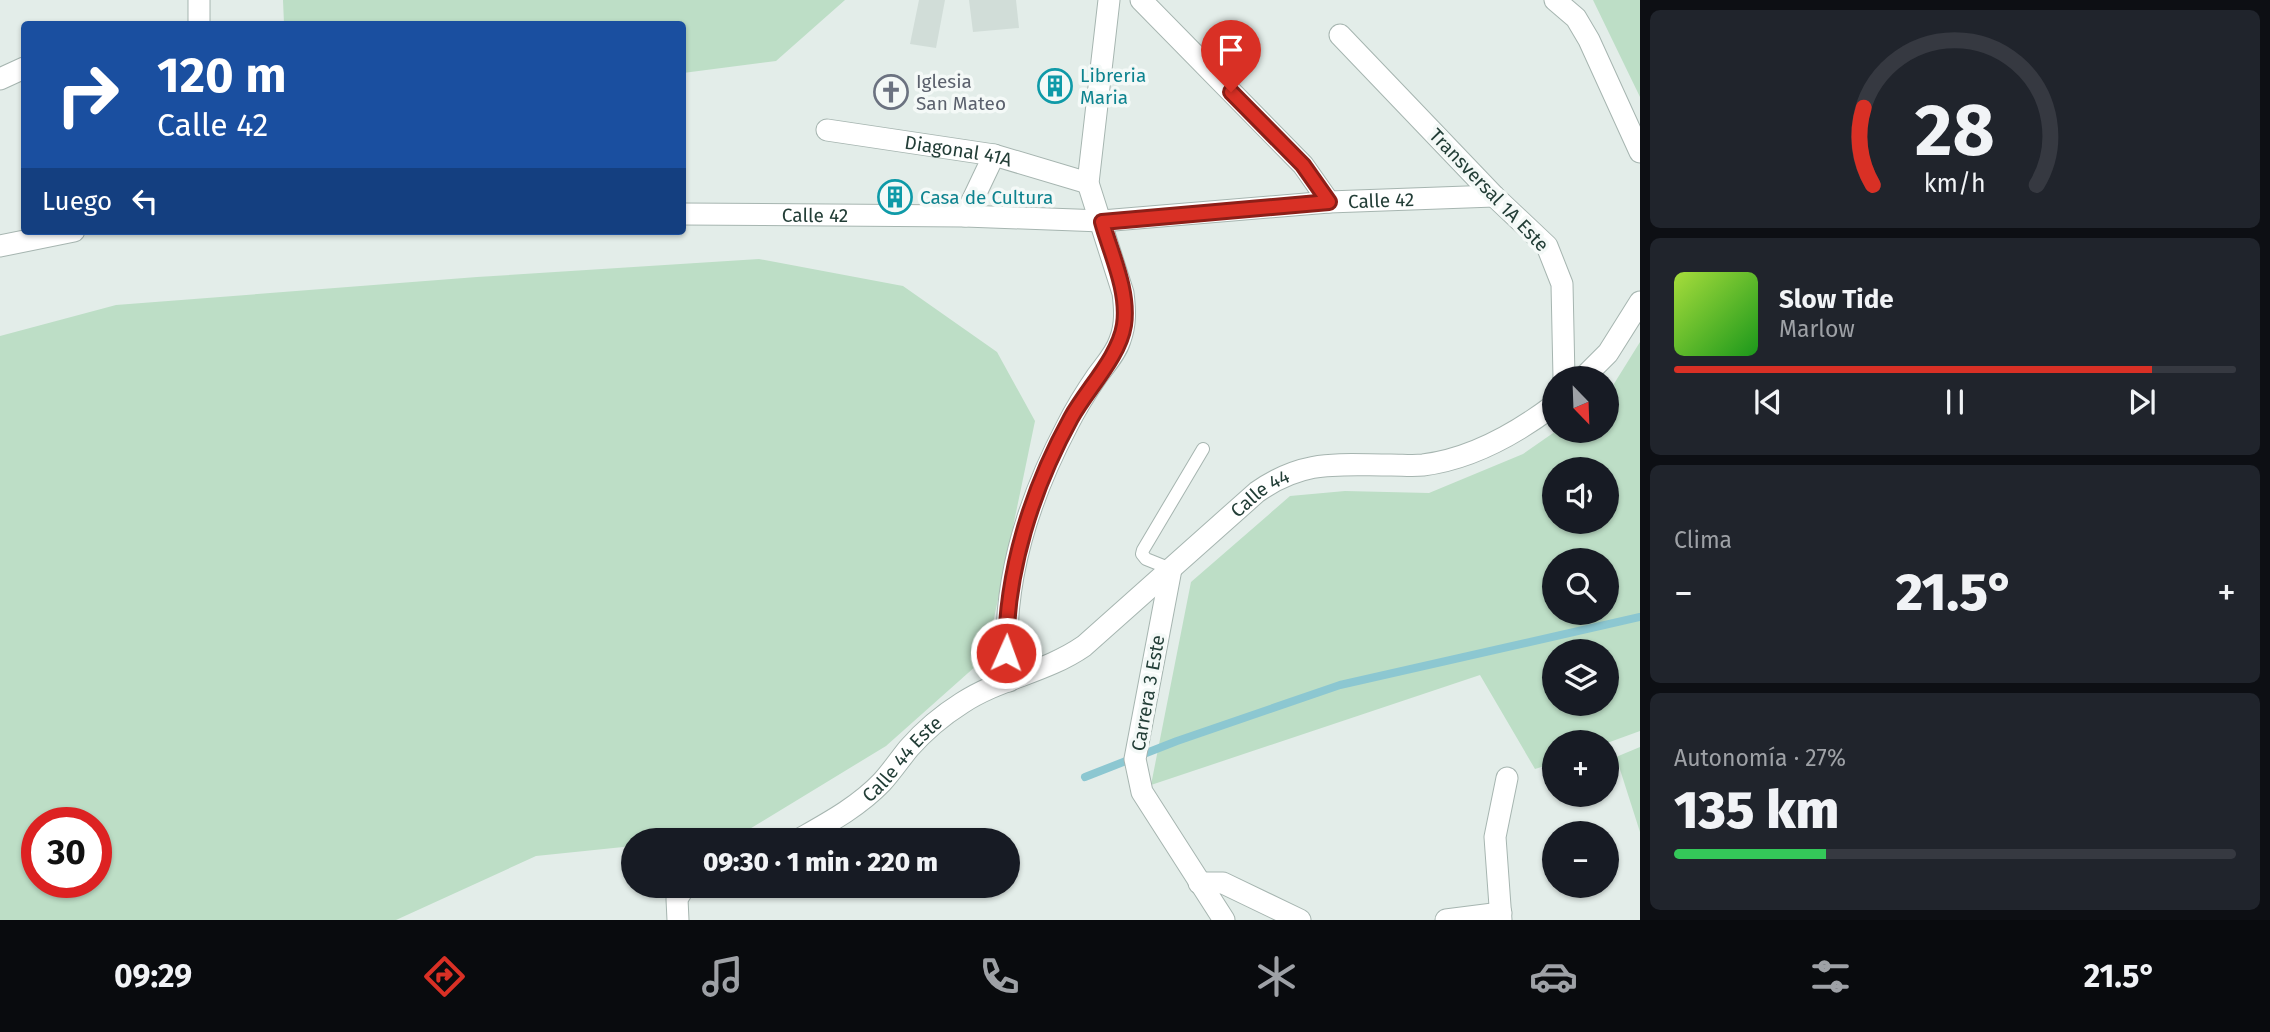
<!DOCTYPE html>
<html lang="es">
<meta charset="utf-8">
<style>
body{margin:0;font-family:"Fira Sans",sans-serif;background:#20242c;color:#f1f3f6;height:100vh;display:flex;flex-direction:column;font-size:26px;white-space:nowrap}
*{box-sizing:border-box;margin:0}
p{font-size:23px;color:#9ea1a6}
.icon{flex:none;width:38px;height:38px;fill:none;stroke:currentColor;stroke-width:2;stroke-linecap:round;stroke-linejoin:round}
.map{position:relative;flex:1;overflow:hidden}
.drawer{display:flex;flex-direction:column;gap:10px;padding:10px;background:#0d0f14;width:630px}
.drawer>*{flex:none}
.guide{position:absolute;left:21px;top:21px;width:665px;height:214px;border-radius:7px;box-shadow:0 2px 5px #0004;background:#1a4fa0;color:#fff;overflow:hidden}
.needle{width:46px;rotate:157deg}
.controls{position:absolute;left:1542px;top:366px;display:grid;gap:14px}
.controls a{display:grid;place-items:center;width:77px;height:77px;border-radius:50%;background:#171b24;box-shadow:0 2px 5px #0004;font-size:35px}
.speed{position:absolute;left:21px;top:807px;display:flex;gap:14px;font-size:35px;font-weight:700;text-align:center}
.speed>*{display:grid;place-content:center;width:91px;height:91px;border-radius:50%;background:#171b24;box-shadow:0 2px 5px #0004;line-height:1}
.speed .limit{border:10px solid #d22;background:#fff;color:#111}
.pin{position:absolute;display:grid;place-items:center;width:60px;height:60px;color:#fff;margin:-72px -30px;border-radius:50% 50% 50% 0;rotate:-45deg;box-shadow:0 0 7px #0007}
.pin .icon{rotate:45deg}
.me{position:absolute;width:77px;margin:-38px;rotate:2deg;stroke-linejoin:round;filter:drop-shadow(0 0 5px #0008)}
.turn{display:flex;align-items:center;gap:24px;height:147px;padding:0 21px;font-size:32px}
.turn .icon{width:91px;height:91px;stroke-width:2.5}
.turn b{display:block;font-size:49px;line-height:60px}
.then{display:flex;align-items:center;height:66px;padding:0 21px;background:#0003;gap:14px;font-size:26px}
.big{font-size:52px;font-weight:800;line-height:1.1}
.drawer .card{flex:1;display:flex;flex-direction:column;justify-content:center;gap:10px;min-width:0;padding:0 24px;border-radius:10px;background:#20242c}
.drawer .dial{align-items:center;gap:0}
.dial svg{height:182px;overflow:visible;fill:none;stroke:#363941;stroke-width:7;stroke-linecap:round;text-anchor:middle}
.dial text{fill:#f1f3f6;stroke:none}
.song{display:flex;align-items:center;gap:21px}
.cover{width:84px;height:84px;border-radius:10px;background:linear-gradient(135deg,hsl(80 70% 55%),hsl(120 70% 35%))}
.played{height:7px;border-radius:4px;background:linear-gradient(90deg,#d93025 85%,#363941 85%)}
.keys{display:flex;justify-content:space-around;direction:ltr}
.heat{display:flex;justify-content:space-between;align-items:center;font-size:38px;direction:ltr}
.charge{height:10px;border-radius:5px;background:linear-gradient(90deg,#34c759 27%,#363941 0)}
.trip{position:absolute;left:621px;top:828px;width:399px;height:70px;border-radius:35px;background:#171b24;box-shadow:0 2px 5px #0004;font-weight:800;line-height:70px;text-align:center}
.tab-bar{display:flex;height:112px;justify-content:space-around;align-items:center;background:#090b0e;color:#9ea1a6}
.tab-bar .icon{width:49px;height:49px}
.tab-bar .current{color:#d93025}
.tab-bar b{font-size:32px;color:#f1f3f6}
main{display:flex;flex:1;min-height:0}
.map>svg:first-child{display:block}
</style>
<main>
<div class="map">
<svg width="1640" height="920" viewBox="0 0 1640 920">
<rect width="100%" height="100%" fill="#e3ede9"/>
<path fill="#d1ddd8" d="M919,0h26l-9,48 -26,-4z
M969,0h47l3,28 -46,4z"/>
<path fill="#bddec6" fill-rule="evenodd" d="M283,0h562l-69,61 -93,12 -1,-49h-398z
M1593,0h47v97z
M759,259l144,27 94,66 38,69 -49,236 -100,89 -148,90 -42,4h-62l-1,6 -97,10 -140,64h-396v-584l116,-31 361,-28zM37,822h59v60h-59z
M1640,342v389l-33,12 -53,-1v21l-19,6 -55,-94 -329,110 40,-203 99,-86 55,-5 84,2 94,-39 33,-23 50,-1 1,-35zM1554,469h52v53h-52zM1554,560h52v52h-52zM1554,651h52v53h-52z
M1640,747v85l-24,-75z"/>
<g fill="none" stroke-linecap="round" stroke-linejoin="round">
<path stroke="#8cc7d1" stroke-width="8" d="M1085,777l92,-36 163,-56 300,-68"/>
<g stroke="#a6b5b0" stroke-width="14">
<path id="service" d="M1171,569l-25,-10 -4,-5 1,-4 60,-101"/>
</g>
<g stroke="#a6b5b0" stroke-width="23">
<g id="minor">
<path d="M1141,0l162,165 26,37"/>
<path d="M1555,0l21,18 13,22 51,112"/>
<path d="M199,24v-24"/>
<path d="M1340,35l154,161 53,50 15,38 2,94"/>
<path d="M0,79l24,-11"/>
<path id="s1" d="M827,130l167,25 94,28"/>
<path id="s2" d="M682,214l283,2 137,5 227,-19 165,-6"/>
<path d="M965,216l29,-61"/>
<path d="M0,246l74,-15"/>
<path d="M1583,378l25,-25 32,-51"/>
<path d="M1171,569l-36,190 7,33 82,128"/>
<path d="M1009,681c-10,-88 17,-177 58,-255 9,-18 19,-34 30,-50 8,-11 19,-23 23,-36 6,-16 5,-31 3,-47l-35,-110 21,-183"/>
<path id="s3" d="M798,840c30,-17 60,-33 84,-58 10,-11 18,-23 27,-34 15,-17 34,-33 53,-45 38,-25 83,-30 122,-57l173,-154c47,-33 80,-27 134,-27 11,0 22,1 32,0 48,-6 94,-32 131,-60"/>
<path d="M1199,883h24l77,37"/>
<path d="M678,920l-1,-21 8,-13"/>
<path d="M1446,920l55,-7"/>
<path d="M1501,920l-6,-83 12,-59"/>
</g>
</g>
<use href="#service" stroke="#fff" stroke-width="12"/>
<use href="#minor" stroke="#fff" stroke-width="21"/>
</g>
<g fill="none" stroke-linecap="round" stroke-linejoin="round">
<g stroke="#8d1f18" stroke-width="18">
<path id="route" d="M1006,653c0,-82 26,-164 65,-235 16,-29 48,-61 53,-93 5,-34 -13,-71 -22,-103l227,-20 -26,-37 -72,-73"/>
</g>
<use href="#route" stroke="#d93025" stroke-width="12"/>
</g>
<defs>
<g id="building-ring" transform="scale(1.75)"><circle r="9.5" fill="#f4f9f7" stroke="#0f9aa8" stroke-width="1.5"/><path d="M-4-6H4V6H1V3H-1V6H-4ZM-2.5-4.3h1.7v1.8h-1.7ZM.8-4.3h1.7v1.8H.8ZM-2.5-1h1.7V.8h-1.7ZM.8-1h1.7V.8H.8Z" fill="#0f9aa8"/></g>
<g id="church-ring" transform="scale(1.75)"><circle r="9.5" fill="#f4f9f7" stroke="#6b7280" stroke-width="1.5"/><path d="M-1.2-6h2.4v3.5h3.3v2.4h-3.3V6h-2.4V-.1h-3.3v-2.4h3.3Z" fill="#6b7280"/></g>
</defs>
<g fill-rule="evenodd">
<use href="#building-ring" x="1055" y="86"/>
<use href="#church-ring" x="891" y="92"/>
<use href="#building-ring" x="895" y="197"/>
</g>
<g text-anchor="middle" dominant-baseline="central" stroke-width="7" stroke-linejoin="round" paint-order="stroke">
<g font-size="19" fill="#0d838f" stroke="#f4f9f7" text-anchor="start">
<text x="1080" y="75">Libreria<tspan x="1080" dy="22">Maria</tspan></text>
<text x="920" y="197">Casa de Cultura</text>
</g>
<g font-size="19" fill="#5b616d" stroke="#f4f9f7" text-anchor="start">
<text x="916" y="81">Iglesia<tspan x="916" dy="22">San Mateo</tspan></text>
</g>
<g font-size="19" fill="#233e37" stroke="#f4f9f7">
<text stroke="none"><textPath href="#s1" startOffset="133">Diagonal 41A</textPath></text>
<text transform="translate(1489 190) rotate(46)">Transversal 1A Este</text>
<text stroke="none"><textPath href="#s2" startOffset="700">Calle 42</textPath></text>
<text stroke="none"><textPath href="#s2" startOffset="133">Calle 42</textPath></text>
<text stroke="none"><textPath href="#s3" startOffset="584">Calle 44</textPath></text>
<text transform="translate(1148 693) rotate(-80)">Carrera 3 Este</text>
<text stroke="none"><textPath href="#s3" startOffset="133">Calle 44 Este</textPath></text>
</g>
</g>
</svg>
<div class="controls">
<a><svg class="needle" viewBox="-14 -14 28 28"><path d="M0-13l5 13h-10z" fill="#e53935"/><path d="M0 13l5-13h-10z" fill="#9ea1a6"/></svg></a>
<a><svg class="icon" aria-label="sound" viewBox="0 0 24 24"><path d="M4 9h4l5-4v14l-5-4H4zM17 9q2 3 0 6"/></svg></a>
<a><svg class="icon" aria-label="search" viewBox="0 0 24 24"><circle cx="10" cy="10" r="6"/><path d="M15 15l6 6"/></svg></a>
<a><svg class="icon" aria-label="layers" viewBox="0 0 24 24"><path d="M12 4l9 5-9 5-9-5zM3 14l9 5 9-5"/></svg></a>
<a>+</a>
<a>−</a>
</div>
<div class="speed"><div class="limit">30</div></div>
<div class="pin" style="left:1231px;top:92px;background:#d93025"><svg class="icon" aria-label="arrive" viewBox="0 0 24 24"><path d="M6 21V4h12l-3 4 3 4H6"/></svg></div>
<svg class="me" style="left:1006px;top:653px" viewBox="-20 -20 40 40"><circle r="17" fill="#d93025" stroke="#fff" stroke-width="3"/><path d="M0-11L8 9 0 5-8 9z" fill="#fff"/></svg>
<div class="trip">09:30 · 1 min · 220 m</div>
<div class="guide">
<div class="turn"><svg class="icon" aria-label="right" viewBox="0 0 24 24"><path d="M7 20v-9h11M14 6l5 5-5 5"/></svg><div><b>120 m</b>Calle 42</div></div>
<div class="then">Luego<svg class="icon" aria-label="left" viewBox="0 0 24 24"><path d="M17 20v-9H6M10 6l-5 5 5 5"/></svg></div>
</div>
</div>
<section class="drawer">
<div class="card dial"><svg viewBox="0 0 100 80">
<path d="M14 69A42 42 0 1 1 86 69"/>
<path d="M14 69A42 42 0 0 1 10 35" stroke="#d93025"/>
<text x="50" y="56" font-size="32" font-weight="700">28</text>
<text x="50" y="72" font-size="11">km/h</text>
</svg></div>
<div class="card">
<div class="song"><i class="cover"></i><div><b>Slow Tide</b><p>Marlow</p></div></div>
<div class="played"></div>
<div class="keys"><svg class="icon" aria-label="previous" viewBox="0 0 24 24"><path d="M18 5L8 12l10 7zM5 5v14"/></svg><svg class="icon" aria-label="pause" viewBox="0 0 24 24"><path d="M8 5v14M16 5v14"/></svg><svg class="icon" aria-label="next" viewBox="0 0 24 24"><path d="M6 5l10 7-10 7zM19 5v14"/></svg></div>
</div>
<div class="card"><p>Clima</p>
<div class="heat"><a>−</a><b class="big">21.5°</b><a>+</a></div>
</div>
<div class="card"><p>Autonomía · 27%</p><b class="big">135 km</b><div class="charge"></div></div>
</section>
</main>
<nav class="tab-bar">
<b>09:29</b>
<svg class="icon current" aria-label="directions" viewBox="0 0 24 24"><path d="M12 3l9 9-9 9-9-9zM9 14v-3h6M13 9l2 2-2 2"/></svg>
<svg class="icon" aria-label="music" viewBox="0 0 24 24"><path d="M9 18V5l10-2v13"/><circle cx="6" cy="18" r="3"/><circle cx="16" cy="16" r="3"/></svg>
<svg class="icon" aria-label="phone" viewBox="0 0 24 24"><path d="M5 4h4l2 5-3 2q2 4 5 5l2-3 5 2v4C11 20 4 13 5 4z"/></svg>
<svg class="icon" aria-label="climate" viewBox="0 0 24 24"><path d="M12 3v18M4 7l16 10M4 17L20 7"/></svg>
<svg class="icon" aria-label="car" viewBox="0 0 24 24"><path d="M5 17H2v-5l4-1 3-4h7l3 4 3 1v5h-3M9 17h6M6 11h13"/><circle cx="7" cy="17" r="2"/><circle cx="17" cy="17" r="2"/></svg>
<svg class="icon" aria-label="filters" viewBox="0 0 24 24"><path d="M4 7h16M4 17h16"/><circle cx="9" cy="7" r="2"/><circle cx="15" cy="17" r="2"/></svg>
<b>21.5°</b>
</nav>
